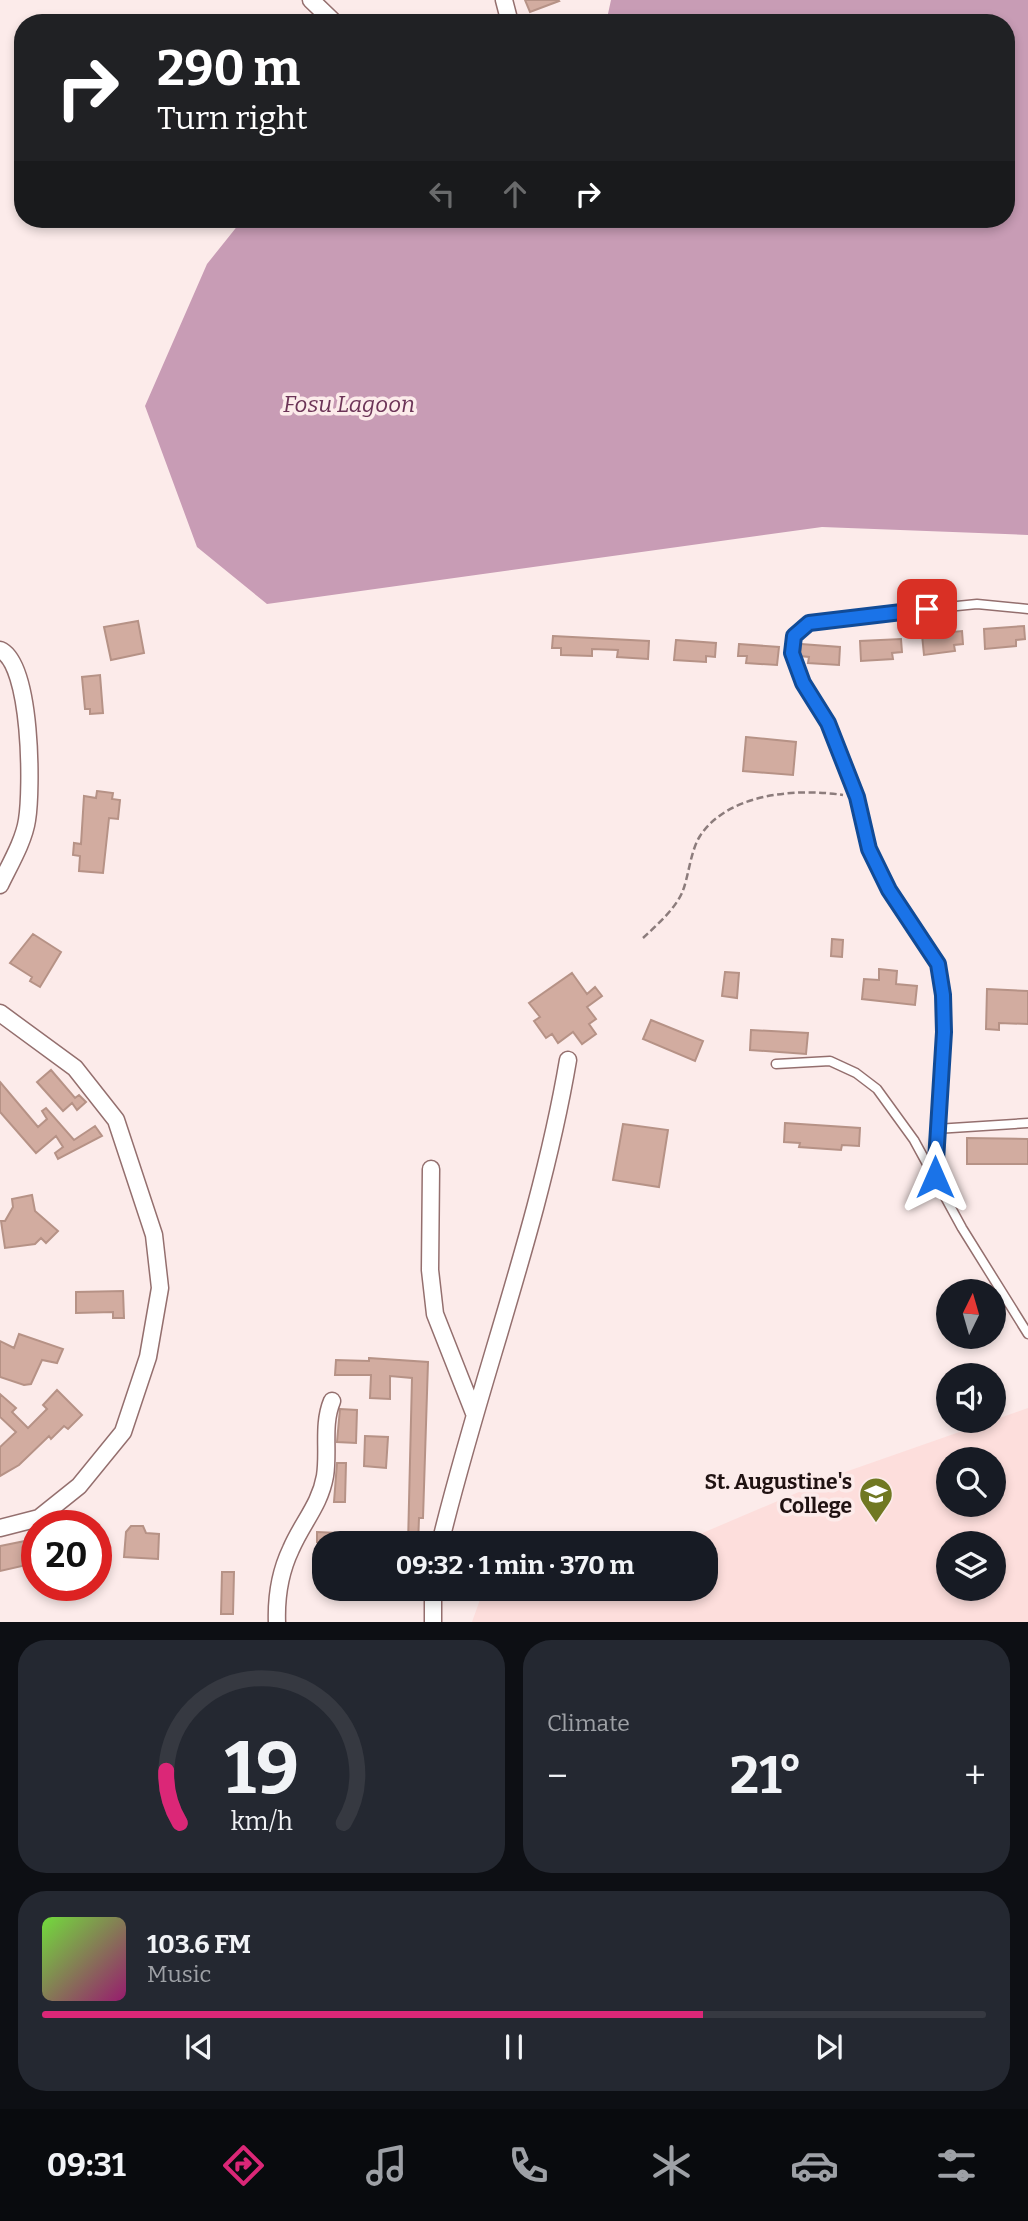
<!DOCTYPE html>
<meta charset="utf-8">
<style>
body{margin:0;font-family:Bitter,serif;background:#242831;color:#f1f3f6;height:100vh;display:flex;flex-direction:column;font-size:26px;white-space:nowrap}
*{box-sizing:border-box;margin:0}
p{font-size:23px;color:#9ea1a6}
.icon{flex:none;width:38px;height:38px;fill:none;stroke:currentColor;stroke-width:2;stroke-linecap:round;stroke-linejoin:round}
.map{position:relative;height:1622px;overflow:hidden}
.side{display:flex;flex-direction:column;gap:18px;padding:18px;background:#0d0f14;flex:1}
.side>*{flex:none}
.top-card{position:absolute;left:14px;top:14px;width:1001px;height:214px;border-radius:28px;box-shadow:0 4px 10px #0003;background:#202124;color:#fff;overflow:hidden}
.needle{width:46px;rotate:5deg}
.buttons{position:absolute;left:936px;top:1279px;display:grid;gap:14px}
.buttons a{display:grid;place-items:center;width:70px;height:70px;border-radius:50%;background:#171b24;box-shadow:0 4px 10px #0003;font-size:35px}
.speed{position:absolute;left:21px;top:1510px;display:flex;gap:14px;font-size:35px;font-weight:700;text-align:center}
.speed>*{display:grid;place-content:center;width:91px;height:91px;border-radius:50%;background:#171b24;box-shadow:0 4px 10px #0003;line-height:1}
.speed .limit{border:10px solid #d22;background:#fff;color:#111}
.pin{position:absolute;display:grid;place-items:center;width:60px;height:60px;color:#fff;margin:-30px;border-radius:14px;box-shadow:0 4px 10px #0006}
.me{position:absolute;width:77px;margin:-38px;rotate:0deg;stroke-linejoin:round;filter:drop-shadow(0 0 5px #0008)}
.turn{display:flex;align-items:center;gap:24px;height:147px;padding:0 28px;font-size:32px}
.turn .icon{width:91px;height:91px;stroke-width:2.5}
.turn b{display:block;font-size:49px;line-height:60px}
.lanes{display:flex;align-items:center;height:66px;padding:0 28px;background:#0003;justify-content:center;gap:35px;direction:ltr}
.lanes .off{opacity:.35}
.big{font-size:52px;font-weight:700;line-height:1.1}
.side .card{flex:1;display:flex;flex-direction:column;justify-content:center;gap:10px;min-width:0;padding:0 24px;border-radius:28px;background:#242831}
.side .dial{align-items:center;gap:0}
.dial svg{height:182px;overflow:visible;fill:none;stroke:#363941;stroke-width:7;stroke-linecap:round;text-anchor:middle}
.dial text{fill:#f1f3f6;stroke:none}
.song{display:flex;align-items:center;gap:21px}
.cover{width:84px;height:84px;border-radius:10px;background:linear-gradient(135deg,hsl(100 70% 55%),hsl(320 70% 35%))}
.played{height:7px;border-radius:4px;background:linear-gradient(90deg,#db2777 70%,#363941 70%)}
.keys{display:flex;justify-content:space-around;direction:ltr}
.heat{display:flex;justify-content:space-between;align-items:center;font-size:38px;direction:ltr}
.side .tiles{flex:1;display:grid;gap:18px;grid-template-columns:1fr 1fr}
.card:last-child{grid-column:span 2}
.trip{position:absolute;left:312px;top:1531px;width:406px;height:70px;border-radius:28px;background:#171b24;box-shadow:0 4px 10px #0003;font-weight:700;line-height:70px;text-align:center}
.dock{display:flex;height:112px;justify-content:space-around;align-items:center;background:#090b0e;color:#9ea1a6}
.dock .icon{width:49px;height:49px}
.dock .selected{color:#db2777}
.dock b{font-size:32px;color:#f1f3f6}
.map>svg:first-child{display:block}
</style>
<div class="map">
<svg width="1028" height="1623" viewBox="0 0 1028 1623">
<rect width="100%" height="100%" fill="#fcebea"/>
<path fill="#fddedc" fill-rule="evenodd" d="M1028,1408v214h-556l10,-28 23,-5h200v-45l-26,-1 169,-72zM948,1460h46v45h-46zM948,1544h46v45h-46z"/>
<path fill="#c89cb5" d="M611,0h417v535l-206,-8 -555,77 -70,-57 -52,-141 62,-142 36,-45h763v-196h-400z"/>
<path fill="#d2aca0" stroke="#b69286" stroke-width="2" d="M525,0h33l1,1 -29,11z
M138,621l6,32 -33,7 -7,-33z
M1024,626l1,13 -9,1v6l-31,3 -1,-20z
M962,631l1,13 -9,1 1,6 -31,4 -2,-20z
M553,636l96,5 -1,18 -31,-2 1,-7 -26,-1v7l-31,-1v-7h-9z
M901,639l1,13 -10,1 1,6 -32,2 -1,-20z
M676,640l40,3 -1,14 -9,-1v6l-32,-2z
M739,644l40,3 -2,18 -31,-2 1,-7h-9z
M801,644l39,3 -1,18 -31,-2 1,-6 -9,-1z
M100,675l3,38 -13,1v-5h-5l-3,-32z
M746,737l50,5 -3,33 -50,-4z
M97,791l16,2 -1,6 8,1 -2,19 -9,-1 -6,55 -24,-2 1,-15 -7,-1 1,-12 7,1 3,-48 12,2z
M33,934l28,18 -21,35 -10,-6 2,-4 -22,-14z
M832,939l11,1 -1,17 -11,-1z
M879,969l18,2 -1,13 21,2 -2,19 -53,-6 2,-20 15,1z
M725,972l14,1 -2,25 -15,-2z
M572,973l15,21 8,-7 7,9 -15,11 9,12 -7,5 7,10 -14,10 -9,-12 -15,11 -6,-9 -6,4 -12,-17 6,-4 -11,-14z
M987,989l41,2v33l-29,-1v7l-13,-1z
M651,1020l52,21 -8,20 -52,-22z
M751,1030l57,3 -2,21 -56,-4z
M51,1070l24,28 4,-3 7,7 -9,8 -5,-7 -9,8 -26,-29z
M0,1082l38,45 9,-8 -5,-8 4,-3 28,32 21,-14 7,10 -44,23 -3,-6 8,-6 -7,-11 -20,17 -36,-41z
M785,1123l75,5 -1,18 -17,-1 -1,5 -42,-3 1,-4 -16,-1z
M623,1124l45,6 -9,57 -46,-7z
M967,1138l61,1v25h-61z
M32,1195l3,16 23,20 -12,12 -5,-5 -6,6 -30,4 -4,-27h4l8,-14 -1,-8z
M123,1291l1,27h-11v-6l-37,1v-21z
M19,1334l44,15 -6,14 -15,-3 -11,24 -7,1 -24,-8v-36l14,7z
M369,1358l59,4 -5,156h-4l-1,26h-10l4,-166 -22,-2v23l-20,-1 1,-23h-36l1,-15 33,1z
M57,1390l25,25 -14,14 -4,-3 -13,13 -2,-3 -30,29 -19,11v-29l16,-15 -16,-15v-23l16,14 -4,4 16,16 19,-19 -4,-4z
M340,1409l17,1 -1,33 -19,-1z
M365,1436l23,1 -2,31 -22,-2z
M337,1463h9l-1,39h-11z
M131,1526h12l3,7 13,1 -1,25 -34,-2 2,-25z
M317,1532l63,3v9l-63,-2z
M30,1540l5,23 -35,8v-25z
M222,1572h12l-1,42h-12z"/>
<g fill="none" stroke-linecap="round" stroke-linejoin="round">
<g stroke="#946f6e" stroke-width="11">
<path id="lane" d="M776,1064l54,-3 26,12 21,16 37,51 48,88 66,106
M936,1129l92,-6
M935,1177c-5,-60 23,-156 3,-212 -4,-10 -15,-21 -21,-30 -10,-15 -19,-30 -28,-45 -29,-54 -33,-116 -63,-169 -10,-18 -36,-51 -34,-71 2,-22 17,-27 36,-31l149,-15 51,5"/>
</g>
<g stroke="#946f6e" stroke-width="19">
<path id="street" d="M311,0l24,23
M504,0l6,23
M0,650c32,13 32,140 27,170 -3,21 -18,46 -27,65
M0,1013l75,55 41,52 38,115 6,53 -12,69 -25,75 -44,54 -40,32 -39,10
M431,1169l-1,101 5,44 39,99
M440,1544c39,-162 100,-319 128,-484
M277,1623c-1,-26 3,-51 14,-74 11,-26 29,-44 34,-73 4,-25 -3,-51 7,-75
M433,1623v-34"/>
</g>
<path stroke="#8c7c7c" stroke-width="2.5" stroke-dasharray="7 3.5" stroke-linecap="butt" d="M643,938c14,-13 31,-28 39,-45 7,-17 8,-41 18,-57 28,-43 97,-48 143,-41"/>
<use href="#lane" stroke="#fff" stroke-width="8"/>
<use href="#street" stroke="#fff" stroke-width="16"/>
</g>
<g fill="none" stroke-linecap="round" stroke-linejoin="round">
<g stroke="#114b97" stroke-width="18">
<path id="route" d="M927,609l-118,14 -15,13 -2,17 11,30 25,40 29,74 12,52 20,41 49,74 5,31 1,37 -9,145"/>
</g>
<use href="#route" stroke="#1a73e8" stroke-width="12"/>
</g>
<defs>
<g id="school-pin" transform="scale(1.75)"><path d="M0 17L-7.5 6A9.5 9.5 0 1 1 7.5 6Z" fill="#707822" stroke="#fcebea"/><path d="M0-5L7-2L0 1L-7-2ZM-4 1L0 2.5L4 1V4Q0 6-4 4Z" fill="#fff"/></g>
</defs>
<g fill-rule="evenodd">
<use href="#school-pin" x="876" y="1494"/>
</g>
<g text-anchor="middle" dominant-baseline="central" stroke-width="7" stroke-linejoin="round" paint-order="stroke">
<g font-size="21" font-weight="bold" fill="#201212" stroke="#fcebea" text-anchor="end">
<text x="852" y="1482">St. Augustine's<tspan x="852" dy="24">College</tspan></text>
</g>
<g font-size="23" font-style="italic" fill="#6c3457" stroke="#fcebea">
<text x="349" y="404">Fosu Lagoon</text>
</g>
</g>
</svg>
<div class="buttons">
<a><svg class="needle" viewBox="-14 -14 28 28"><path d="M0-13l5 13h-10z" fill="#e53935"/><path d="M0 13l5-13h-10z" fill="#9ea1a6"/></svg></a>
<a><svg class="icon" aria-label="sound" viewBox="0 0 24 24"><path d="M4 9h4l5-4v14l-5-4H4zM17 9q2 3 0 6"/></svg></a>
<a><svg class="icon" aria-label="search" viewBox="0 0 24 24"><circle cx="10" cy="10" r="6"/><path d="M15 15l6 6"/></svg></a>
<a><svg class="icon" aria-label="layers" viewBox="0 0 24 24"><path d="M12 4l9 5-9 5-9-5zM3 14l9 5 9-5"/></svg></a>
</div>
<div class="speed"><div class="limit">20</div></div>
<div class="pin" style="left:927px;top:609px;background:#d93025"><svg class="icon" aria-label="arrive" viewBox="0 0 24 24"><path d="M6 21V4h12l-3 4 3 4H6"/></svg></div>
<svg class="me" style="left:935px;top:1177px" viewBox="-20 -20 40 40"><path d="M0-17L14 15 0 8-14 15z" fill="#1a73e8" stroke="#fff" stroke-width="4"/></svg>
<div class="trip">09:32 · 1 min · 370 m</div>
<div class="top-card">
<div class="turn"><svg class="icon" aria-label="right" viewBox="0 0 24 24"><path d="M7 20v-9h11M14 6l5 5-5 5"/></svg><div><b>290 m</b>Turn right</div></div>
<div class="lanes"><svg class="icon off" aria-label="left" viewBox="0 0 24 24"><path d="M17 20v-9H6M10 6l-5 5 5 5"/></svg><svg class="icon off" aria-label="ahead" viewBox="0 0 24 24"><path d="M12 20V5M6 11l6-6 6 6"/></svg><svg class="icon" aria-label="right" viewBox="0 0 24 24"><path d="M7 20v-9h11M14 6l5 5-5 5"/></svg></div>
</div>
</div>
<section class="side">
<div class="tiles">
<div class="card dial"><svg viewBox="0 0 100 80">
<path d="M14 69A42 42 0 1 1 86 69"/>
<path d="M14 69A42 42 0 0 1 8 46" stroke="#db2777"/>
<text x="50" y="56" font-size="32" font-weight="700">19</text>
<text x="50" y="72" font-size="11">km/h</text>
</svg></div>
<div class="card"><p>Climate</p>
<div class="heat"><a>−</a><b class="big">21°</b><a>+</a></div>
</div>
<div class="card">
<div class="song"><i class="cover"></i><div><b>103.6 FM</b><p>Music</p></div></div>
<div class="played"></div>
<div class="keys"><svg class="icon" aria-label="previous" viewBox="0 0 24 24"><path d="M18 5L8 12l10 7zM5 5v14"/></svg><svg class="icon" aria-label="pause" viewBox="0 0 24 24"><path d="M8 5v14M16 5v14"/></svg><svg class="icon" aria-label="next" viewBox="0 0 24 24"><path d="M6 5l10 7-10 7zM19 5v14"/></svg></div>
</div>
</div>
</section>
<nav class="dock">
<b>09:31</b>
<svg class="icon selected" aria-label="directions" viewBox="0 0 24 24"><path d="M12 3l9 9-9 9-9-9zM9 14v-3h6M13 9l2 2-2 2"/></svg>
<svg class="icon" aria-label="music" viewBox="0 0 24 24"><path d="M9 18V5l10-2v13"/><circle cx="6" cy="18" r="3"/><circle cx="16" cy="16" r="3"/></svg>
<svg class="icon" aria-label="phone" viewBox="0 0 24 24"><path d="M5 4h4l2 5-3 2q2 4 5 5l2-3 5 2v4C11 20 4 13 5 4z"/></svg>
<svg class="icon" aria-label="climate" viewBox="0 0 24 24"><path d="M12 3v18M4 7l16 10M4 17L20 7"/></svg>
<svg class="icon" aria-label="car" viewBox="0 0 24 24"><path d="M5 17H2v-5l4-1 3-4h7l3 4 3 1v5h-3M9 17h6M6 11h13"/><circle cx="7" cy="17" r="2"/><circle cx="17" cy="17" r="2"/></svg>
<svg class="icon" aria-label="filters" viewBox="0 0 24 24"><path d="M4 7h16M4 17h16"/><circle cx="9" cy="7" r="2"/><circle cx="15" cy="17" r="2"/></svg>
</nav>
